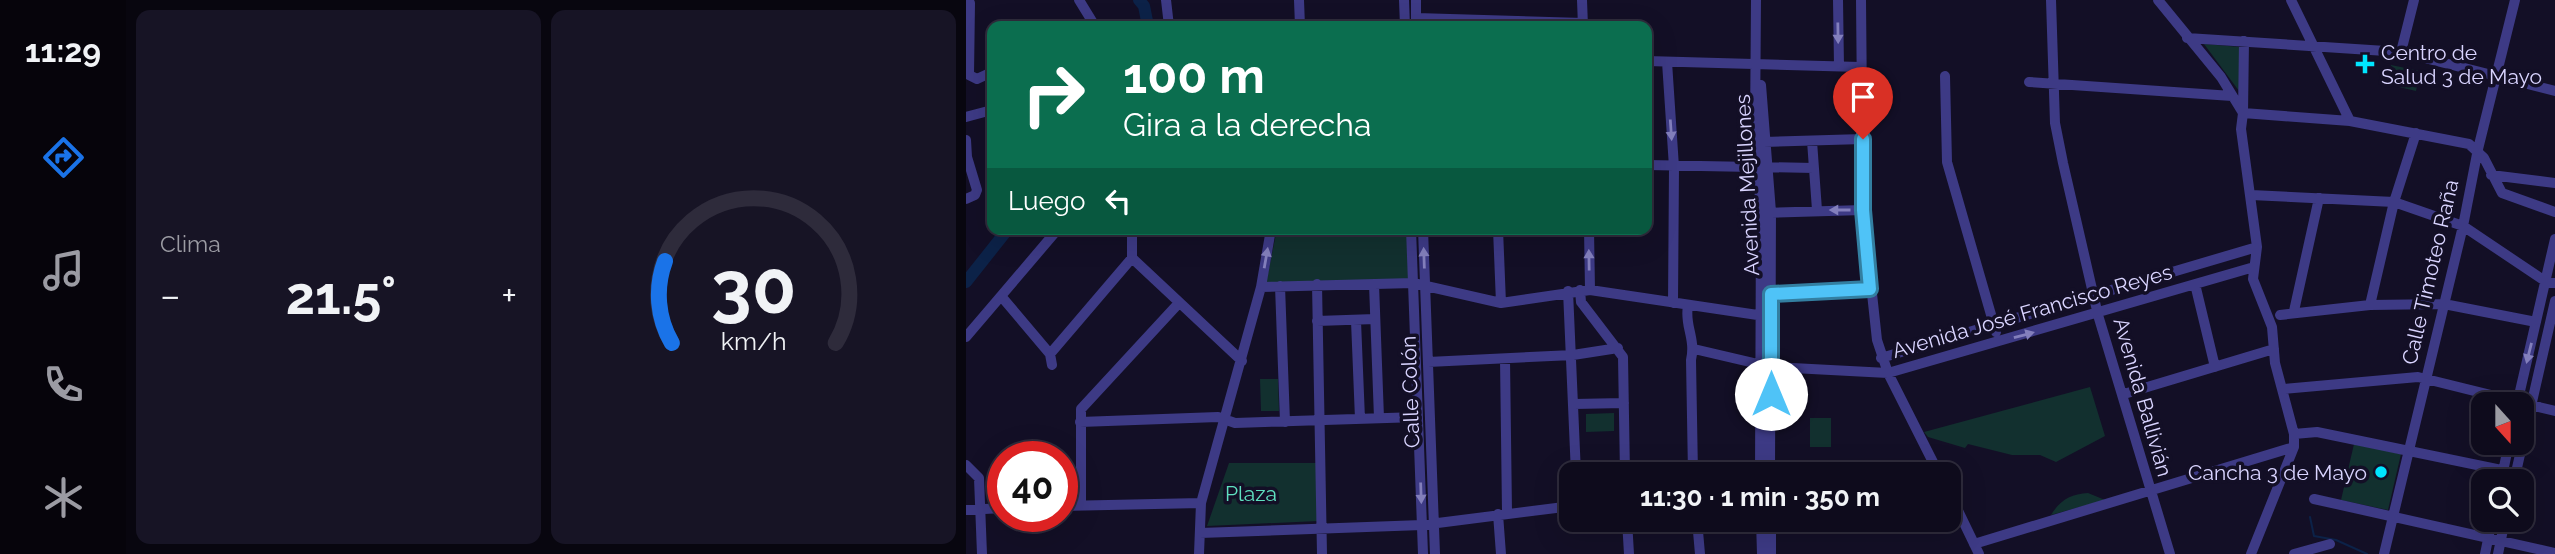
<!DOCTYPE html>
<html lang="es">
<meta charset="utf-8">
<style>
body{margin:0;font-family:Raleway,sans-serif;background:#171425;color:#f1f3f6;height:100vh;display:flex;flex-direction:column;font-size:26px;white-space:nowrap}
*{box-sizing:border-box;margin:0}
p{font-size:23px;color:#9b9ba3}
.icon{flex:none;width:38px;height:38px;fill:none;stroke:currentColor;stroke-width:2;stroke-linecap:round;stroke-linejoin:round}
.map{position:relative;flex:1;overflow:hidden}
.side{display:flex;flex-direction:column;gap:10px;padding:10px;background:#08060f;width:840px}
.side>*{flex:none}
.guide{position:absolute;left:21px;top:21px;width:665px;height:214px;border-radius:14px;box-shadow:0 7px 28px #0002,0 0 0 2px #2e2b3b;background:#0b6e4f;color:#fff;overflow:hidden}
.needle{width:46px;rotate:159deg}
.tools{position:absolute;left:1505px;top:392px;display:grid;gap:14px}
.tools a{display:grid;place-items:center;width:63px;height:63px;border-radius:14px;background:#0e0b1c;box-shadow:0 7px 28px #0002,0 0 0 2px #2e2b3b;font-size:35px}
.speed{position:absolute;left:21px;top:441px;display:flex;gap:14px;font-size:35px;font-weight:700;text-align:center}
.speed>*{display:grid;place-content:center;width:91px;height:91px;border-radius:50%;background:#0e0b1c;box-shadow:0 7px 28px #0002,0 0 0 2px #2e2b3b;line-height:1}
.speed .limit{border:10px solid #d22;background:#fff;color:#111}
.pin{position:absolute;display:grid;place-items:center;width:60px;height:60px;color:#fff;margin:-72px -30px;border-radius:50% 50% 50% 0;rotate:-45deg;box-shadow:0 0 7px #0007}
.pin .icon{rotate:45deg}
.me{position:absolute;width:77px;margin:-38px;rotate:0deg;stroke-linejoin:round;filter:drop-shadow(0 0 5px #0008)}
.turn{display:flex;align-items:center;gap:24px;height:147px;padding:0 21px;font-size:32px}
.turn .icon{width:91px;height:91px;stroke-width:2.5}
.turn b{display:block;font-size:49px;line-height:60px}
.then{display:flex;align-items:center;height:66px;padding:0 21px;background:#0003;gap:14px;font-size:26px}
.big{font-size:52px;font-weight:700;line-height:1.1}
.side .widget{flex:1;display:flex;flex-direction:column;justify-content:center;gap:10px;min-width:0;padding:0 24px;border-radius:14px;background:#171425}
.side .dial{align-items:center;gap:0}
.dial svg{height:182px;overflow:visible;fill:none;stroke:#2e2b3b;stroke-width:7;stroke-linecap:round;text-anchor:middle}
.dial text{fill:#f1f3f6;stroke:none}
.heat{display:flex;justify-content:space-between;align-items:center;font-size:38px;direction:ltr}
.side .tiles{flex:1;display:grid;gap:10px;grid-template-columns:repeat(2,1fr)}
.trip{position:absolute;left:593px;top:462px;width:402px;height:70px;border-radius:14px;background:#0e0b1c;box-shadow:0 7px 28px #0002,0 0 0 2px #2e2b3b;font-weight:700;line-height:70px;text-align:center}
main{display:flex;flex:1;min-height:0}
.dock{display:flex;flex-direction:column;width:126px;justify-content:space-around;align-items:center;background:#06040b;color:#9b9ba3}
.dock .icon{width:49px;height:49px}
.dock .active{color:#1a73e8}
.dock b{font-size:32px;color:#f1f3f6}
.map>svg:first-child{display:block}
</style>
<main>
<nav class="dock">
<b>11:29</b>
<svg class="icon active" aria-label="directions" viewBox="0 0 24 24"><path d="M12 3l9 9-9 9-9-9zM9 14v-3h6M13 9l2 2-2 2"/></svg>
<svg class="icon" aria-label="music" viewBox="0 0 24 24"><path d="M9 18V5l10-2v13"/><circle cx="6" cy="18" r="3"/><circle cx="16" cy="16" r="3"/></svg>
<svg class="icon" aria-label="phone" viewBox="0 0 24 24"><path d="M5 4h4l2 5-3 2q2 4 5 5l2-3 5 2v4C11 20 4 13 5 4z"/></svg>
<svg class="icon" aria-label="climate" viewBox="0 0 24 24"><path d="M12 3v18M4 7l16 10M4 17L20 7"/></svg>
</nav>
<section class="side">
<div class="tiles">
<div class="widget"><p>Clima</p>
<div class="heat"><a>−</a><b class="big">21.5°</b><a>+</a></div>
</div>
<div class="widget dial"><svg viewBox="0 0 100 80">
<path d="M14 69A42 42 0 1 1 86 69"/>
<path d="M14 69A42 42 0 0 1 11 33" stroke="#1a73e8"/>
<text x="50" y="56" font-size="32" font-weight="700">30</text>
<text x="50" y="72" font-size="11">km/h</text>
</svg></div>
</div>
</section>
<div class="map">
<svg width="1589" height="554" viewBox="0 0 1589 554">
<rect width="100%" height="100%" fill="#130f26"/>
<path fill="#12302f" d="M1238,44l36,3 -1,44z
M1425,65l29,6 -4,20 -30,-7z
M311,229h130l3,50 -144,4z
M294,379h18l1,32h-18z
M1124,387l15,49 -49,26 -16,-7h-28l-44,-11 -3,4 -37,-11 -4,-5z
M648,413v18l-28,1v-18z
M844,418h21v29h-21z
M1388,444l47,10 -13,56 -47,-10z
M263,463h88l1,58 -111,5z
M1122,493l17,7 -54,15c9,-15 20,-21 37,-22z"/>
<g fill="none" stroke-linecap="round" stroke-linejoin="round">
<path stroke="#0c2248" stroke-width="2" d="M1344,517l4,19 22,4 31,14"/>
<path stroke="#0c2248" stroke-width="12" d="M173,0l5,6 4,20
M0,282l42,-53"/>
<path stroke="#3d3a85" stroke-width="10" d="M113,0l16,26
M200,0l3,26
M333,0l1,26
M438,0l1,26
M450,0v26
M616,0l1,26
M790,0l-1,131 6,82 -1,261
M872,0l1,66
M895,0l2,210 14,130 11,33 51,101
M1085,0l4,123 8,40 35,152 72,239
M1192,0l63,77 22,36 -2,16 16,118 -4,32 19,48 3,36 19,71v13l-43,107
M1325,0l59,121
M4,3l-1,72 8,4 15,-7
M450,18l167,5
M1221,38l214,14 154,39
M1278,41l-1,72 107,8 119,23 15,14 18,35 53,19
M1435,52l13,-52
M681,61l213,6
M701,62l7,105 -1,136
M979,76l2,86 49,170
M1063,82l203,14
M795,85l10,127 -1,262
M0,117l26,-7
M0,140l1,17 10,33 -2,5 -9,4
M846,141l5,69
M798,142l99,-3
M681,165l167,3
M1525,175l64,8
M1285,195l143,7 69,24 82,55 10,2
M798,213l99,-3
M166,229v29l110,103
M445,229l12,325
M457,229l12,325
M532,229l3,74
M623,229l1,61
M351,284l5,270
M408,284l5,134
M1229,284l20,83
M314,286l5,136
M295,287l152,-4 88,20 89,-13 181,27
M614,290l1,12 42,55 2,117
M602,291l8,183
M799,294l105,-5
M1404,305l24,-103 22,-69
M722,306c-4,19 8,32 3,54l2,114
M1328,311l25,-113
M1314,315l90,-10 74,-1 92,18
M351,321l58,-2
M390,321l4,98
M0,337l35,-41
M728,349l77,18 117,6 366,-106
M84,354l82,-96
M915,358l376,-111
M539,359l2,153
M462,362l145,-7 45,-7
M86,365l-2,-11 -49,-58 57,-67
M1317,389l135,-12 137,34
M1158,394l150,-45
M608,404l50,-1
M1551,404l38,-165
M114,422l138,-5 17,6 183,-6
M1328,434l23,-2 199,41
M0,465l13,13 3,76
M1535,481l8,-38
M1548,481l41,-180
M984,494l29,60
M1348,499l241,54
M115,505v-96l97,-105
M96,506l139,-3
M0,510l37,-2
M532,514l3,40
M661,520l2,34
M731,520l3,34
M795,520l1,34
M805,520v34
M234,533l222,-8 150,-19
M1008,544l320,-97
M233,554l2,-51 60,-216 10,-58
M1328,554l36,-10
M1418,554l79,-328 15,-77 37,-149
M1519,554l7,-34
M1532,554l7,-34"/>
</g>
<defs><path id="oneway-solid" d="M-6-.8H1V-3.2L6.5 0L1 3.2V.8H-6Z" transform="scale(1.75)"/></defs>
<g fill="#837fbc">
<use href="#oneway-solid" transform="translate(872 33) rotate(89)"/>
<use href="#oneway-solid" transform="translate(705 130) rotate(86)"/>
<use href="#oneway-solid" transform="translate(874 210) rotate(180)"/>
<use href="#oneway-solid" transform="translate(300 258) rotate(-80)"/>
<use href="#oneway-solid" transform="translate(458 258) rotate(-92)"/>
<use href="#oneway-solid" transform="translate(623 260) rotate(-91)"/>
<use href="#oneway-solid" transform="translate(1058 335) rotate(-15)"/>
<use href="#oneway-solid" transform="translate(1563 353) rotate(104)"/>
<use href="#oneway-solid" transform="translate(455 493) rotate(88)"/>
</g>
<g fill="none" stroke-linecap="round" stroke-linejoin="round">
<g stroke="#337fa1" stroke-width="18">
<path id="route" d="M805,394v-100l99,-5 -7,-79v-71"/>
</g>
<use href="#route" stroke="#4fc3f7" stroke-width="12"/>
</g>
<g fill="#00e5ff" stroke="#130f26" stroke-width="2.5">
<path d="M1395.5 53.5h7v7h7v7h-7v7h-7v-7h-7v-7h7z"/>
<circle cx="1415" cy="472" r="7"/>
</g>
<g text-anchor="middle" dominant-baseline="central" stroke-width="7" stroke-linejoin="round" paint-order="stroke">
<g font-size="21" fill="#d9d4ff" stroke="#130f26" text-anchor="start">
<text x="1415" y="52">Centro de<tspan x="1415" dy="24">Salud 3 de Mayo</tspan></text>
<text x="1401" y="472" text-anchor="end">Cancha 3 de Mayo</text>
</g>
<g font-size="21" fill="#d9d4ff" stroke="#130f26">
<text transform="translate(781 185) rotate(-93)">Avenida Mejillones</text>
<text transform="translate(1464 272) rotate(-77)">Calle Timoteo Raña</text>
<text transform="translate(1066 311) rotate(-16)">Avenida José Francisco Reyes</text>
<text transform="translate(444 392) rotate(-92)">Calle Colón</text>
<text transform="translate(1177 397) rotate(74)">Avenida Ballivián</text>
</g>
<g font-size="21" fill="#5fe0c0" stroke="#130f26">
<text x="285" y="493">Plaza</text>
</g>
</g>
</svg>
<div class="tools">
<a><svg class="needle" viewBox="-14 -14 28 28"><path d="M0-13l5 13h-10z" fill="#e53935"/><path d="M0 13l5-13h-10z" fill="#9b9ba3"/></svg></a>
<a><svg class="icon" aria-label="search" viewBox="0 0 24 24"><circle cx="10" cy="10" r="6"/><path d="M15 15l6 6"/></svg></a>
</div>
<div class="speed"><div class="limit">40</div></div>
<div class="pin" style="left:897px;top:139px;background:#d93025"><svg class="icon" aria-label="arrive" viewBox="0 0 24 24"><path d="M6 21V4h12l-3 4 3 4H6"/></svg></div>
<svg class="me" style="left:805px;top:394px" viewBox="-20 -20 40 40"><circle r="19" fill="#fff"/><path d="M0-13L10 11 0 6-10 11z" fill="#4fc3f7"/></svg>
<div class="trip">11:30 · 1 min · 350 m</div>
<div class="guide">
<div class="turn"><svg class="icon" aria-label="right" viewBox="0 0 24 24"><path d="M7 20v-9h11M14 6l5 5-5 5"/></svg><div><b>100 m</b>Gira a la derecha</div></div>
<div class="then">Luego<svg class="icon" aria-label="left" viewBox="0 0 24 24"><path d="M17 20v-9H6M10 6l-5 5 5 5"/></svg></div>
</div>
</div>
</main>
